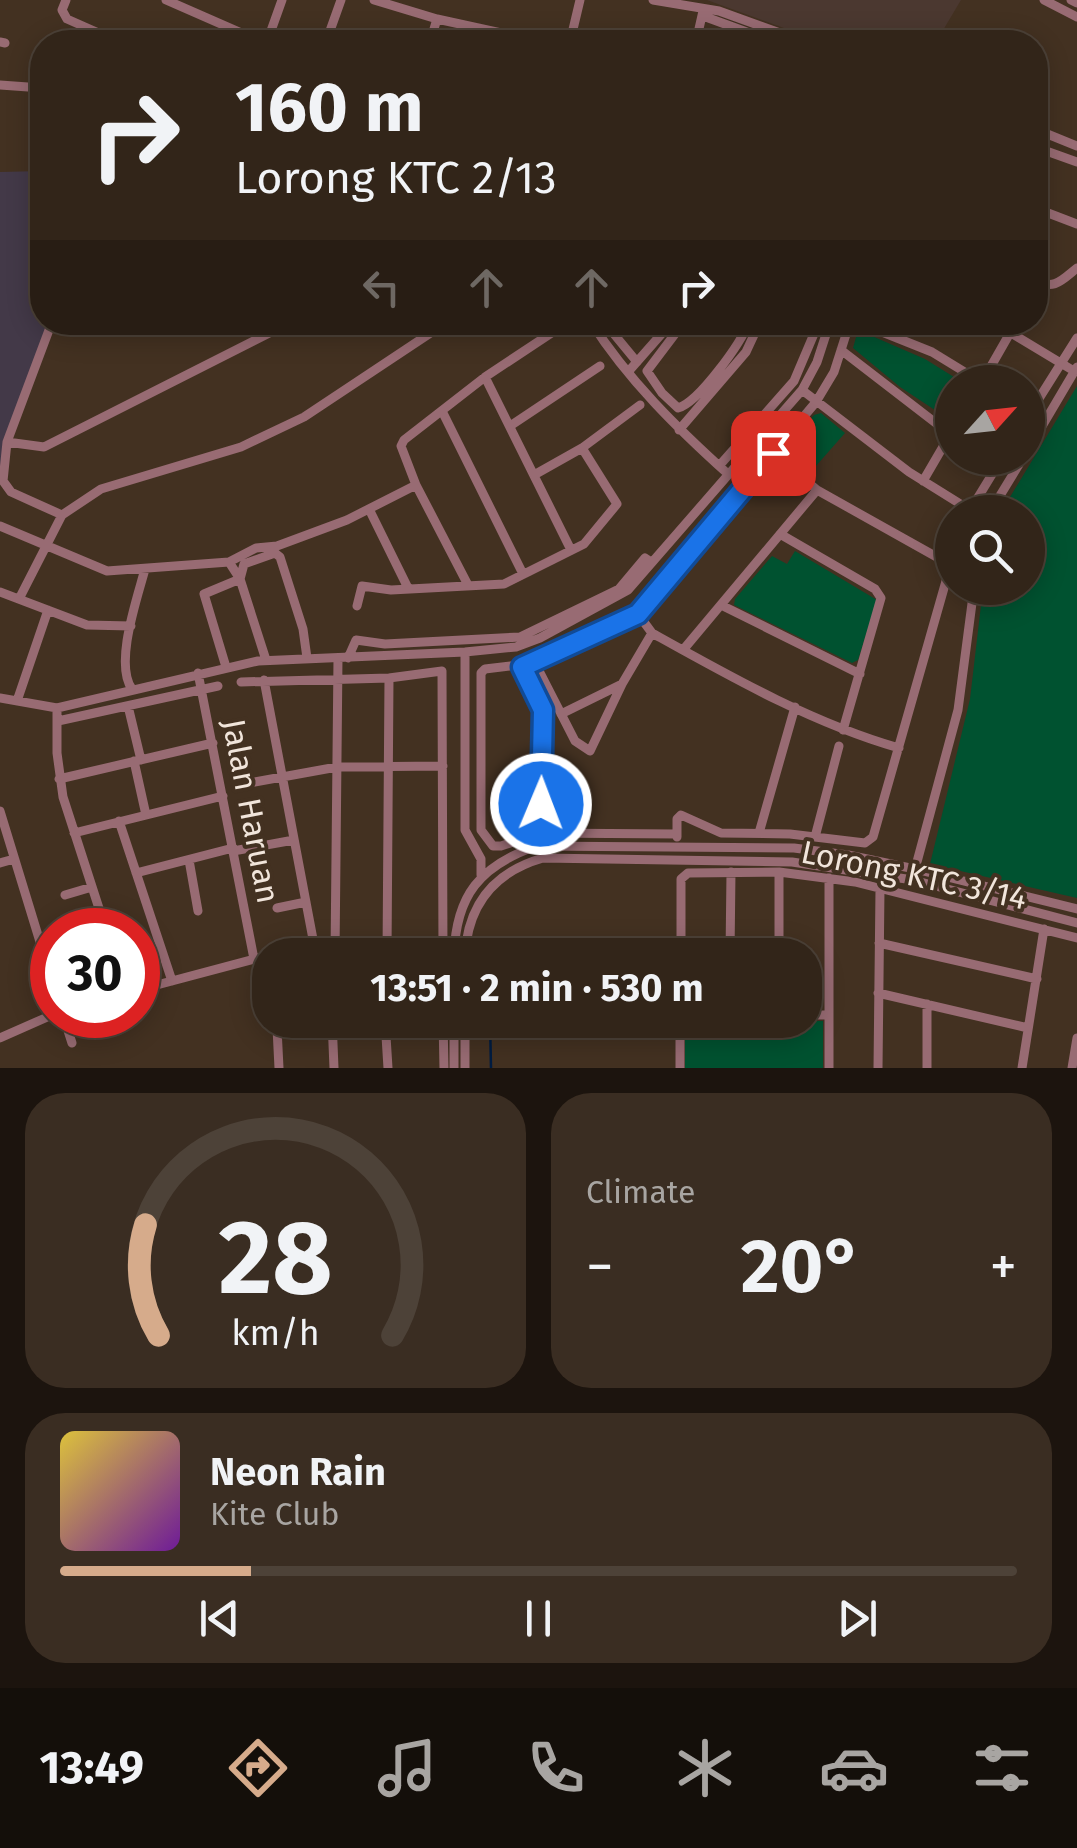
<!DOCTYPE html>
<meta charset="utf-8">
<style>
body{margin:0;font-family:"Fira Sans",sans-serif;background:#3a2d22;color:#f1f3f6;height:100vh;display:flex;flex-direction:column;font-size:38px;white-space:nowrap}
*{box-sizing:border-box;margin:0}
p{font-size:32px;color:#a8a5a2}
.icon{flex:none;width:55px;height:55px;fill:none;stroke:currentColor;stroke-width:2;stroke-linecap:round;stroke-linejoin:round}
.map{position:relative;height:1068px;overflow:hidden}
.side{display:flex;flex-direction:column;gap:25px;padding:25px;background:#1c140e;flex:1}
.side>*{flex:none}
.banner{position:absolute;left:30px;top:30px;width:1018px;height:305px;border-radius:40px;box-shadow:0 5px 25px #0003,0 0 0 2px #4d4238;background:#322519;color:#f1f3f6;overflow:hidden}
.needle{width:65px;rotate:63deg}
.controls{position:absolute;left:935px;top:365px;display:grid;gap:20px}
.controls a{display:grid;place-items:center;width:110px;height:110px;border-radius:50%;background:#322519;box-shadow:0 5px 25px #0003,0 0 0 2px #4d4238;font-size:50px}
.speed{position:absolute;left:30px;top:908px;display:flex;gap:20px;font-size:50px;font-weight:700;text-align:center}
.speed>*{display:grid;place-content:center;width:130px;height:130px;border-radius:50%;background:#322519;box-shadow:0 5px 25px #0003,0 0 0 2px #4d4238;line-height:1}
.speed .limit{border:15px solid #d22;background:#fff;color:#111}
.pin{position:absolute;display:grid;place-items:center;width:85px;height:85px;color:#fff;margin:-42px;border-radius:20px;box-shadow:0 5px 15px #0006}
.me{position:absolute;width:110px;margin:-55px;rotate:1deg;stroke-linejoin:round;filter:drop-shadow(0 0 8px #0008)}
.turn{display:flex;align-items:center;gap:35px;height:210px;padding:0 40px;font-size:45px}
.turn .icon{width:130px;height:130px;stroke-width:2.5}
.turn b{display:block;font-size:70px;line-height:85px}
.lanes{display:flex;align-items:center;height:95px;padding:0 40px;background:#0003;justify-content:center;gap:50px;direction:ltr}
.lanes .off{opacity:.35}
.big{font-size:75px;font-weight:700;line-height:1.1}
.side .tile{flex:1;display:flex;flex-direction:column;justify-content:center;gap:15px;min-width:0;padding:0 35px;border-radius:40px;background:#3a2d22}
.side .dial{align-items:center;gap:0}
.dial svg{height:260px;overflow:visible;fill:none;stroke:#4d4238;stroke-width:7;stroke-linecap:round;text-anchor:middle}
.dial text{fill:#f1f3f6;stroke:none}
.song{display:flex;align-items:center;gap:30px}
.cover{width:120px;height:120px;border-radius:15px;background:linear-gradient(135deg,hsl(50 70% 55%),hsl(280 70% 35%))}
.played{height:10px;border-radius:5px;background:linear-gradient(90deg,#d6ab8b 20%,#4d4238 20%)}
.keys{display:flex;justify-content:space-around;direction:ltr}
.heat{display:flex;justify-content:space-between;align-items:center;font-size:55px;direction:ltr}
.side .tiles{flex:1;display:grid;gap:25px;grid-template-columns:1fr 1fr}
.tile:last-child{grid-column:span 2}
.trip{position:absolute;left:252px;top:938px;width:570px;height:100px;border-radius:40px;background:#322519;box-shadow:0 5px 25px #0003,0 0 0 2px #4d4238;font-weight:700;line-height:100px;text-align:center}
.tabs{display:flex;height:160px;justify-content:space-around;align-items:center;background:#140f0a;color:#a8a5a2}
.tabs .icon{width:70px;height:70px}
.tabs .on{color:#d6ab8b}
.tabs b{font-size:45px;color:#f1f3f6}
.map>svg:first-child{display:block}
</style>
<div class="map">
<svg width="1077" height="1068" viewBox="0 0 1077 1068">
<rect width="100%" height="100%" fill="#433121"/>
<path fill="#4b3830" d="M707,0h254l-25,42h-114z"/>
<path fill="#433948" d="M42,171v151l9,1 -51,150v-301z"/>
<path fill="#005230" d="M858,330l67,29 37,23h-10l-2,38 -50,-33 -47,-39z
M1077,386v512l-147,-34 40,-165 13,-111h45v-76h-27z
M821,413l24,20 -37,42 -22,-19 -1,-6 29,-35z
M795,551l82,49 -19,60 -6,3 -118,-58 1,-6 37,-43 15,8z
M685,1021h138v47h-138z"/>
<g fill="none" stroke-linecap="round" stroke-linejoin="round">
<path stroke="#001c41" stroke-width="2.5" d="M490,1020l1,48"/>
<path stroke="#986b73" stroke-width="9" d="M66,0l-4,10 5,9 52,23
M166,0l96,42
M374,0l63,19 106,23
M653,0l66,11 86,31
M1044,0l33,17
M1071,0l6,3
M703,16l71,26
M0,42l5,1
M267,42l15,-42
M326,42l15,-42
M430,42l7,-23
M570,42l10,-42
M696,42l7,-31
M0,85l42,3
M1035,129l42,17
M1035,147l42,15
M1035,208l42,16
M1035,280c19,11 27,0 42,-12
M52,322l-45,120 -4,39 8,11 51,23
M67,322l13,5 23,-5
M591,322c37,58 87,107 137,152
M604,322l33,40
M684,322l-37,49 15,22 16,15c21,-6 63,-65 71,-86
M857,322l75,30 49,30
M993,322l81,49
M841,350l109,84
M628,372l44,-50
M485,377l86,173
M982,382l28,-49
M802,390l107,82 61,38
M442,411l81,163
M1028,416l49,-78
M510,426l90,-60
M679,430l67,-78 14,-30
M7,442l37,5 247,-125
M1028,450l49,-83
M773,453l44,37 134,75
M719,466l75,-85 25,-59
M534,475l48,-27 58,-43
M923,481l28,-48
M369,509l39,79
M969,512l33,-54
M990,512l33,-54
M62,515l39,-26 140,-42 63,-30 143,-95
M0,526l107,45 122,-9 27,-14 21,-2 70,-26 69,-35
M780,534l95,55 6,9 -38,132
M229,562l11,17 26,81
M468,585l-52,-100 -15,-39 3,-6 81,-63 83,-55
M0,592l87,33 44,1
M19,599l43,-84
M721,605l139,69
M357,606l5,-20 29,4 113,-6 80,-40 33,-40 -35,-56
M638,614l14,19c79,44 160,90 247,115
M683,650l134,-160
M465,652v178l16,29v16
M348,658l8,-18 29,4 135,-7 99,-48 26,-31 6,4
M535,663l40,78 15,10 32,-67 30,-51
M226,667l-22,-73 36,-15 4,-15 31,-11 5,4 23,72 4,29
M523,667l20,43 -2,123
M198,673l56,286
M264,680l52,275
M241,682l148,-4 53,-7 1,284
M132,689c-18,-25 5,-90 13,-120
M0,698l57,10 201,-47 207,-9 51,-5 24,-9 88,-48 174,-200 15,-28 13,-40
M17,701l31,-91
M128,706l13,54
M57,708v45l6,44 43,133
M561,714l61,-30
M58,721l160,-35
M134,761l12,54
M59,779l154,-36
M249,783l88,-16 106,-1
M0,811l52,170
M119,821l53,160
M74,833l149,-37
M759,833l36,-126
M677,834l-136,-1 -40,13h-8l-12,-16v-157l4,-4 50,-6 103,-49 178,-212 18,-30 16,-50
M677,837v-18l4,-4 40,18 69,1 75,9 8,-6 79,-277
M815,837l24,-91
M233,851l61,-11
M189,860l9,51
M0,863l14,-4
M136,873l97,-25
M914,873l44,-163 16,-122
M829,878v190
M65,895l27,-8
M277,908l29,-6
M879,943l158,36
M271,955l43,-10
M335,955l3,-297
M387,955l2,-277
M454,955c2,-60 26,-89 82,-109l258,2 54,7 67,14 162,40
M465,955c3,-51 29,-83 78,-97l249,4 121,18 164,43
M681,955v-76l7,-6 91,-1 76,10 222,56
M730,955l1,-83
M779,955v-83
M138,990l132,-35
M878,993l150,35
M63,1015l9,28
M805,1015h23
M332,1020l2,48
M385,1020l3,48
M443,1020l1,48
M465,1020v48
M680,1020v48
M0,1038l52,-23
M279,1068l-2,-40 5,-6 49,-2
M454,1068v-48
M878,1068l2,-179
M927,1068v-64
M1022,1068l22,-139
M1072,1068l5,-30"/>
</g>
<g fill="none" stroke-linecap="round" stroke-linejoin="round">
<g stroke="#114b97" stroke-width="25">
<path id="route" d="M541,804l2,-94 -21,-43 116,-53 135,-161"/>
</g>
<use href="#route" stroke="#1a73e8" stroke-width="18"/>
</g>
<g text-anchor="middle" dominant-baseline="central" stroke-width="8" stroke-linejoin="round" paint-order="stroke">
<g font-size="32" fill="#f1e5db" stroke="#433121">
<text transform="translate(251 811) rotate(79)">Jalan Haruan</text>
<text transform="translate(914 875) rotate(12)">Lorong KTC 3/14</text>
</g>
</g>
</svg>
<div class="controls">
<a><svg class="needle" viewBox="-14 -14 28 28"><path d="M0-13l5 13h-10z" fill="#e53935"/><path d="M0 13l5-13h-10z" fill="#a8a5a2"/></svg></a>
<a><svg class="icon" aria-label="search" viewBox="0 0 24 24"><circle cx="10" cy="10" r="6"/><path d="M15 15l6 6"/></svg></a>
</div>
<div class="speed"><div class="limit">30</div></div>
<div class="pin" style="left:773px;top:453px;background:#d93025"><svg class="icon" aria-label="arrive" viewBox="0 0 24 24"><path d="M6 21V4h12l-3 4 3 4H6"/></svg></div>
<svg class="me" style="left:541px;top:804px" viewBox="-20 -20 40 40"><circle r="17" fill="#1a73e8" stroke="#fff" stroke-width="3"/><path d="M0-11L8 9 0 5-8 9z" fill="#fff"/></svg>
<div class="trip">13:51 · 2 min · 530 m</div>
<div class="banner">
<div class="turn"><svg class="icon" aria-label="right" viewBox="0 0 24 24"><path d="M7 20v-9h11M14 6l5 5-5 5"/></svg><div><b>160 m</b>Lorong KTC 2/13</div></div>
<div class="lanes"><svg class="icon off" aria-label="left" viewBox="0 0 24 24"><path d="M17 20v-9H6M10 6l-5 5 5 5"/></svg><svg class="icon off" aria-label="ahead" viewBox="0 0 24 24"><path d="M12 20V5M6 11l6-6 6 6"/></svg><svg class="icon off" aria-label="ahead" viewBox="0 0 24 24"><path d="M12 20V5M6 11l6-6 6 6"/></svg><svg class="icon" aria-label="right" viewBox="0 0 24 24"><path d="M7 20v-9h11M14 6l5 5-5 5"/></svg></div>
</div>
</div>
<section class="side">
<div class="tiles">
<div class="tile dial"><svg viewBox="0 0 100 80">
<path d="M14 69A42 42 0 1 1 86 69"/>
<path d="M14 69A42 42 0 0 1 10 35" stroke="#d6ab8b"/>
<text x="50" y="56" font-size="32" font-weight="700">28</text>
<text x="50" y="72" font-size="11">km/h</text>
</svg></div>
<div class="tile"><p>Climate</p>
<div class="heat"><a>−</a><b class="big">20°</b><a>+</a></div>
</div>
<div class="tile">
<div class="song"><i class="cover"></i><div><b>Neon Rain</b><p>Kite Club</p></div></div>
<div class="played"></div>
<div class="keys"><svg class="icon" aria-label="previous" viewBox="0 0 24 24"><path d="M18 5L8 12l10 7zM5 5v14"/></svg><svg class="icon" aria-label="pause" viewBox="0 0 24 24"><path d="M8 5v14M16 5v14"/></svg><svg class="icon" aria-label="next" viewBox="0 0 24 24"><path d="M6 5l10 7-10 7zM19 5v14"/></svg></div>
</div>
</div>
</section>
<nav class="tabs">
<b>13:49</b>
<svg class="icon on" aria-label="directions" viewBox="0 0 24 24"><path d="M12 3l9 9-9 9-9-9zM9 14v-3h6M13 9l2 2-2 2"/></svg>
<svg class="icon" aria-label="music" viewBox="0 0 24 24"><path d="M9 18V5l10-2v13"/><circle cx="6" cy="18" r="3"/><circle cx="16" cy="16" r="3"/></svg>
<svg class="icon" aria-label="phone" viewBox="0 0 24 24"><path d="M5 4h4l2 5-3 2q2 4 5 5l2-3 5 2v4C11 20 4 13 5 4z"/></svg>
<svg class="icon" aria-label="climate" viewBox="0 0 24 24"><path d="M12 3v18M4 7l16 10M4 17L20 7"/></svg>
<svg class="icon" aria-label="car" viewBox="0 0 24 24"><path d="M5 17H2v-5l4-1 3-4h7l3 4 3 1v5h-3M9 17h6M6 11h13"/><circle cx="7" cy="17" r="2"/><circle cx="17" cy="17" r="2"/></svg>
<svg class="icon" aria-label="filters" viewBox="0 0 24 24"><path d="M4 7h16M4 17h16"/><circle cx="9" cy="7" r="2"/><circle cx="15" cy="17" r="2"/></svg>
</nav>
